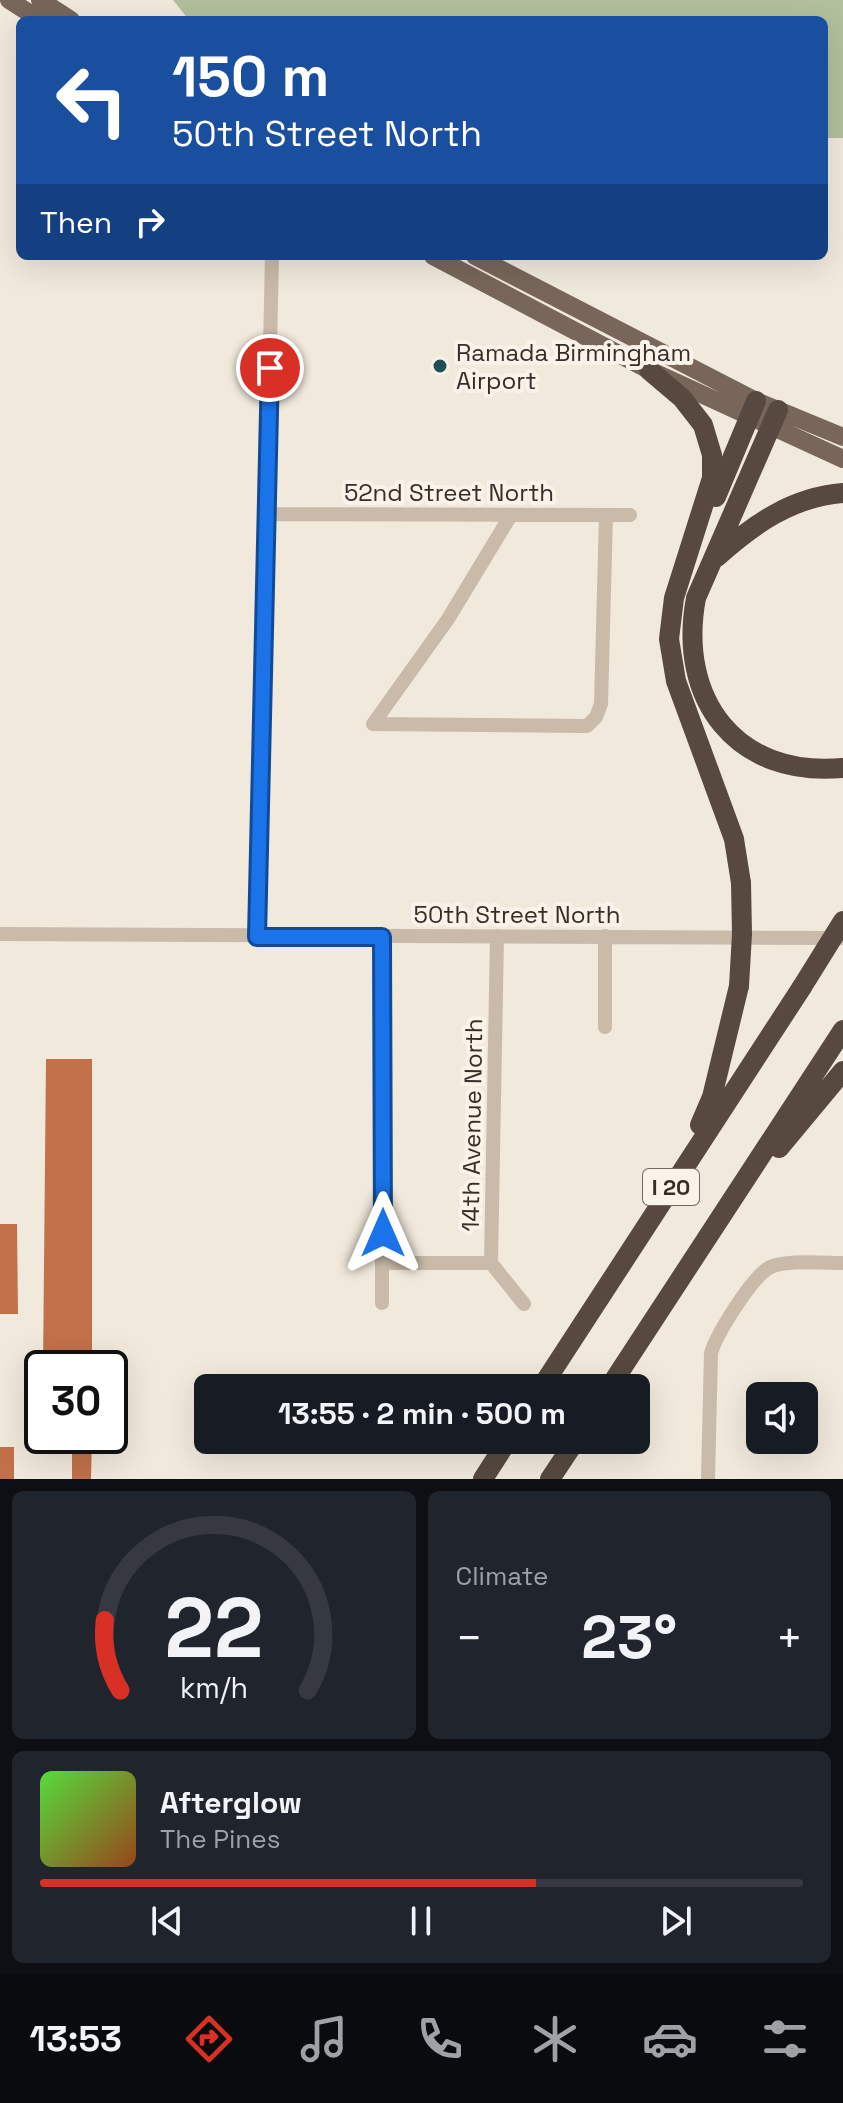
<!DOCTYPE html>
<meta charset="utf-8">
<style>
body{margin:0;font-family:"Space Grotesk",sans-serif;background:#20242c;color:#f1f3f6;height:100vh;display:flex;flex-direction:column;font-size:30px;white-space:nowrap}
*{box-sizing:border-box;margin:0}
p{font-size:26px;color:#9ea1a6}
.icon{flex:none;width:44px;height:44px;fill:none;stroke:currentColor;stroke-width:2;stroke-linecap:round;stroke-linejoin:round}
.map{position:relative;height:1479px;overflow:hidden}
.side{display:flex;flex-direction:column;gap:12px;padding:12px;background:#0d0f14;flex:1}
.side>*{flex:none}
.guide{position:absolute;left:16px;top:16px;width:812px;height:244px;border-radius:12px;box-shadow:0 8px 32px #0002;background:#1a4fa0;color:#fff;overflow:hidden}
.fabs{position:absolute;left:746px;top:1382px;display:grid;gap:16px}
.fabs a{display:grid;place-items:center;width:72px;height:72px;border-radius:12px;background:#171b24;box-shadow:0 8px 32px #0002;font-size:40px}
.speed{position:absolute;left:24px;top:1350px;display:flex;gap:16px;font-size:40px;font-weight:700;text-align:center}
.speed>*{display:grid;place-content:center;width:104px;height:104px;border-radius:50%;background:#171b24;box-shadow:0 8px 32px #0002;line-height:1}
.speed .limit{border:4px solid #111;border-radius:12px;background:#fff;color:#111}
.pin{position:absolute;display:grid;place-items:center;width:68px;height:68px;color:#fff;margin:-34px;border:4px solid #fff;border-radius:50%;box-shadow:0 2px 8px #0007}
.me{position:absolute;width:88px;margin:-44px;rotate:0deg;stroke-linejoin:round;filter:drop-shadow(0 0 6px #0008)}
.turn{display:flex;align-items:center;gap:28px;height:168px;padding:0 24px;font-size:36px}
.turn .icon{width:104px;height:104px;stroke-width:2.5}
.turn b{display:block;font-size:56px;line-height:68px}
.then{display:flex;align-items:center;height:76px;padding:0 24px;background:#0003;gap:16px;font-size:30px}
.big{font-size:60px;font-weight:700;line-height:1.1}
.side .tile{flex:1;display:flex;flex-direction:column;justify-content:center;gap:12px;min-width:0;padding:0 28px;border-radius:12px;background:#20242c}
.side .dial{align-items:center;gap:0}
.dial svg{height:208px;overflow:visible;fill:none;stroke:#363941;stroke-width:7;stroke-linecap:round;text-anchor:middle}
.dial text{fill:#f1f3f6;stroke:none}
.song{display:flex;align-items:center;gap:24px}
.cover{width:96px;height:96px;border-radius:12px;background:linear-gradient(135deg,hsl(110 70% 55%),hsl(20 70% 35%))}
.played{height:8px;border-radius:4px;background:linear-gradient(90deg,#d93025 65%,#363941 65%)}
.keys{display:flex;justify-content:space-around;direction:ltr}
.heat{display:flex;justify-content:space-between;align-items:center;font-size:44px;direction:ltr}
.side .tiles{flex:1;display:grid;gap:12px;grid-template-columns:1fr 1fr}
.tile:last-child{grid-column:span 2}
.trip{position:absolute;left:194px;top:1374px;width:456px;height:80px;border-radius:12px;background:#171b24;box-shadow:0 8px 32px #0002;font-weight:700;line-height:80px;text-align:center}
.tab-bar{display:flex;height:128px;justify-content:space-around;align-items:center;background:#090b0e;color:#9ea1a6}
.tab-bar .icon{width:56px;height:56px}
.tab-bar .current{color:#d93025}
.tab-bar b{font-size:36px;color:#f1f3f6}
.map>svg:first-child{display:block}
</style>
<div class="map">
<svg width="843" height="1479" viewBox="0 0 843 1479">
<rect width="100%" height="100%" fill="#f1e9dc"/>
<path fill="#b1c09d" d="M173,0h670v138h-19v-118h-635z"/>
<path fill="#c2714a" d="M46,1059h46v309h-49z
M0,1224h17l1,90h-18z
M42,1436h50l-1,43h-19v-25h-30z
M0,1447h14v32h-14z"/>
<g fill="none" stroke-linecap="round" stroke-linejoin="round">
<path stroke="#c9baa9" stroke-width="14" d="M267,514l363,1
M373,724l214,2 9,-9 5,-13 5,-189
M373,724l75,-105 63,-104
M0,934l840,4
M497,936l-6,327 33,41
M605,936v91
M257,937l15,-681
M383,1263h108
M382,1303v-366
M708,1479l3,-126c6,-20 39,-72 56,-84 14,-10 58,-6 76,-6"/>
<path stroke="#78665a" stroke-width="18" d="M9,0l31,20
M40,0l31,20
M433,256l216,114 194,89
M475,256l281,145 87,36"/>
<path stroke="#574940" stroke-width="20" d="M649,370l33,28 21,27 9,30v23l-38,120 -5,41 7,42 58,158 7,44
M778,410l-82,188c-19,101 40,180 147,170
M716,497l40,-96
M717,557c37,-33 75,-60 126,-64
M700,1125l12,-28 27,-111
M779,1148l64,-77
M541,1388l261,-401
M609,1388l234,-358
M483,1479l25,-39
M550,1479l26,-39"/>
<path stroke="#574940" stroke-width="20" d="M739,986l3,-52 -1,-51
M802,987l41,-66"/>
</g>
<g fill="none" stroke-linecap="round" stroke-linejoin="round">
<g stroke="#114b97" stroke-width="20">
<path id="route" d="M270,368l-13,569h125l1,296"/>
</g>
<use href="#route" stroke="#1a73e8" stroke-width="14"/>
</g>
<circle fill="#1f4e56" stroke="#f9f3e9" stroke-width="3" cx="440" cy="366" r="8"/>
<g text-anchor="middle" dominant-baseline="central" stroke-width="8" stroke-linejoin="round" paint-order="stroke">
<rect fill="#f9f3e9" stroke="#706962" stroke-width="2" x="643" y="1169" width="56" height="36" rx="6"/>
<g font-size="22" font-weight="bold" fill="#362e28">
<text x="671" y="1187">I 20</text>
</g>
<g font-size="24" fill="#362e28" stroke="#f9f3e9" text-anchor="start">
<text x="456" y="352">Ramada Birmingham<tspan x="456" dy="28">Airport</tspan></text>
</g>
<g font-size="24" fill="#362e28" stroke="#f9f3e9">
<text x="449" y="492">52nd Street North</text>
<text x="517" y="914">50th Street North</text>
<text transform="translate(472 1125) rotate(-89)">14th Avenue North</text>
</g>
</g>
</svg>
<div class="fabs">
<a><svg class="icon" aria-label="sound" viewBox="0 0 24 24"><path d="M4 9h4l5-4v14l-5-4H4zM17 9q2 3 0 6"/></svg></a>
</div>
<div class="speed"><div class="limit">30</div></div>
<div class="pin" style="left:270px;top:368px;background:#d93025"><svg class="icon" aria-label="arrive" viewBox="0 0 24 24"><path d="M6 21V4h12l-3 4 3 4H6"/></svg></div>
<svg class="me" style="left:383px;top:1233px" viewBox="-20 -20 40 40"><path d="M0-17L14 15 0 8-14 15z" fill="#1a73e8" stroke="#fff" stroke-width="4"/></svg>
<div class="trip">13:55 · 2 min · 500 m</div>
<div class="guide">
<div class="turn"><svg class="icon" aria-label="left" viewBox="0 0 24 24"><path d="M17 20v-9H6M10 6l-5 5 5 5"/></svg><div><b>150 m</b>50th Street North</div></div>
<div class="then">Then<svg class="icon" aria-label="right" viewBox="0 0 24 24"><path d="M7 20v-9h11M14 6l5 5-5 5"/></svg></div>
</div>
</div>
<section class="side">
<div class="tiles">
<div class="tile dial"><svg viewBox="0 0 100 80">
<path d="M14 69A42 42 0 1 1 86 69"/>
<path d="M14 69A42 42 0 0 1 8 42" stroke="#d93025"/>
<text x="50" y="56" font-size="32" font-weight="700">22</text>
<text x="50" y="72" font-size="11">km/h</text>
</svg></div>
<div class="tile"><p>Climate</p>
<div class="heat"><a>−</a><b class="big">23°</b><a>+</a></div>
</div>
<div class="tile">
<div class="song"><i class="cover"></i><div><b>Afterglow</b><p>The Pines</p></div></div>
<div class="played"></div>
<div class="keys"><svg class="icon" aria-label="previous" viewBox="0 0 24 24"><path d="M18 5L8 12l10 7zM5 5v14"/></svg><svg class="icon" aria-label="pause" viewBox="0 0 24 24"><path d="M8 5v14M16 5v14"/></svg><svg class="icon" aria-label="next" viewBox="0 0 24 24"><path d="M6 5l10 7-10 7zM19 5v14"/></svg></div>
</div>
</div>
</section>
<nav class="tab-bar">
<b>13:53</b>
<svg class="icon current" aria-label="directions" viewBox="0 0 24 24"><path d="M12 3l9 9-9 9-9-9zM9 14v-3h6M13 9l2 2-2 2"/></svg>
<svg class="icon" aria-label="music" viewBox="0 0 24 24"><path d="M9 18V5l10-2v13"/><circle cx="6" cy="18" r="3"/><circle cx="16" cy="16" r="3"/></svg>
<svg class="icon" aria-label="phone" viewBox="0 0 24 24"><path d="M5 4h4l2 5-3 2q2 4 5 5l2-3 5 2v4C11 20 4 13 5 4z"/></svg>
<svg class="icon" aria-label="climate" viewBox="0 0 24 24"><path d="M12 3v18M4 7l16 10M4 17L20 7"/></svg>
<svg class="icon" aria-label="car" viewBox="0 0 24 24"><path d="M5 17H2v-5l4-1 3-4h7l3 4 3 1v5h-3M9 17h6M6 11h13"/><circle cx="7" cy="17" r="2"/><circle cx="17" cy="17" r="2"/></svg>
<svg class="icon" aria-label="filters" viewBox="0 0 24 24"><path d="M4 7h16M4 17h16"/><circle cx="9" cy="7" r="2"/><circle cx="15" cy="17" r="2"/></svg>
</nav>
